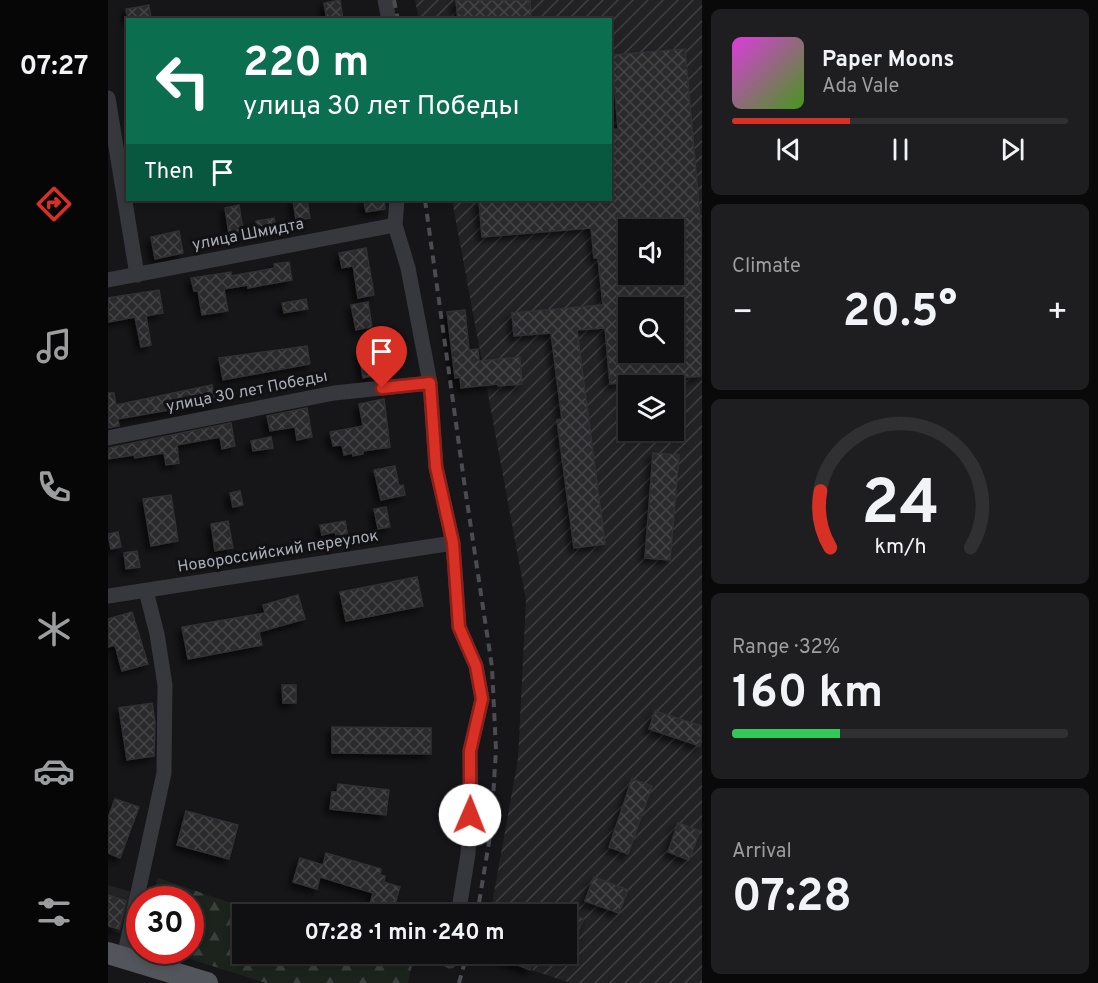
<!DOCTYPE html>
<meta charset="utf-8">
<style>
body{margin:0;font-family:Overpass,sans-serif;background:#1e1e20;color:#f1f3f6;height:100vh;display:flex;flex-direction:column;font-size:22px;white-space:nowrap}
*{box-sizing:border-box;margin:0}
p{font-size:20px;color:#9c9d9f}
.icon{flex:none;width:33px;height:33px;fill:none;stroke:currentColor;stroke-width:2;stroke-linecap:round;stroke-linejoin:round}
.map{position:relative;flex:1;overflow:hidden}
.details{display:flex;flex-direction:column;gap:9px;padding:9px;background:#09090a;width:396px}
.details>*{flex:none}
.hud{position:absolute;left:18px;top:18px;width:486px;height:183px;border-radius:0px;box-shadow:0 3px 9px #0003,0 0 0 2px #303032;background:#0b6e4f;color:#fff;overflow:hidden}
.controls{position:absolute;left:510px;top:219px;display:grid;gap:12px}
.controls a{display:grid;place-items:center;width:66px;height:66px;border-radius:0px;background:#101012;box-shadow:0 3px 9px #0003,0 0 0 2px #303032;font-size:30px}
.speed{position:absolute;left:18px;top:886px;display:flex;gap:12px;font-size:30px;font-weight:700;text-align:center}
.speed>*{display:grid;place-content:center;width:78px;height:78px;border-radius:50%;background:#101012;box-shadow:0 3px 9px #0003,0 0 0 2px #303032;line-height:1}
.speed .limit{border:9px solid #d22;background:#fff;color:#111}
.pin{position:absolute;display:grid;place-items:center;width:51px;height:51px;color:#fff;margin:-62px -26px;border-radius:50% 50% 50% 0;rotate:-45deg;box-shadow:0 0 6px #0007}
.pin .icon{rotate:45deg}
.me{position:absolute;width:66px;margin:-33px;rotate:1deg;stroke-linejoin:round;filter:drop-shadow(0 0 4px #0008)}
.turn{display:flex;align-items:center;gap:21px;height:126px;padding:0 18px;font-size:27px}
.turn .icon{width:78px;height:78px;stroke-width:2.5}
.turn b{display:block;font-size:42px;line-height:51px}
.then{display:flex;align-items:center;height:57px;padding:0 18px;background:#0003;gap:12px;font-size:22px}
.big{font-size:45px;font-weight:700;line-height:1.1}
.details .widget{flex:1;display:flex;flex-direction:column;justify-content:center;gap:9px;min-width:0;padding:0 21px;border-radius:9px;background:#1e1e20}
.details .dial{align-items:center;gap:0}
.dial svg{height:156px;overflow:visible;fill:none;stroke:#303032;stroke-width:7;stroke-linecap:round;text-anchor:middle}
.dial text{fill:#f1f3f6;stroke:none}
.song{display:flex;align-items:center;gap:18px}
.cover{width:72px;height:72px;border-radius:9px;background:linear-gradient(135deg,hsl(300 70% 55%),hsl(100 70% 35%))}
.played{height:6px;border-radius:3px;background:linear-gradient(90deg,#d93025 35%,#303032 35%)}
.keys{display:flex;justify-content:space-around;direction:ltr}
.heat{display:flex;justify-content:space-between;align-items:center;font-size:33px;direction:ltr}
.charge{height:9px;border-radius:4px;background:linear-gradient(90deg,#34c759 32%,#303032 0)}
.trip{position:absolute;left:124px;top:904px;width:345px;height:60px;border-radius:0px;background:#101012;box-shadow:0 3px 9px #0003,0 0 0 2px #303032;font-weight:700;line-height:60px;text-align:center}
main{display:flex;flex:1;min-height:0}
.dock{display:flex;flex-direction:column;width:108px;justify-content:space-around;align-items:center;background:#060607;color:#9c9d9f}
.dock .icon{width:42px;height:42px}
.dock .current{color:#d93025}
.dock b{font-size:27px;color:#f1f3f6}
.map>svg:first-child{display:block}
</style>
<main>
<nav class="dock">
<b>07:27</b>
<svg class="icon current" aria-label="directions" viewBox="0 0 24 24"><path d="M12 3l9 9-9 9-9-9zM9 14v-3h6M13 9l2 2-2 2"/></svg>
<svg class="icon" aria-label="music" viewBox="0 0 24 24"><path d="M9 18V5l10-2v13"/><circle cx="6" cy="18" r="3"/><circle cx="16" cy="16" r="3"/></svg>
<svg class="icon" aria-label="phone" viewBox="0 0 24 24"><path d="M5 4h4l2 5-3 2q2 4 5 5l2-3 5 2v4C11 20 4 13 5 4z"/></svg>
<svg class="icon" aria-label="climate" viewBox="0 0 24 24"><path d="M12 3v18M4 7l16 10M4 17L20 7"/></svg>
<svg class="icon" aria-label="car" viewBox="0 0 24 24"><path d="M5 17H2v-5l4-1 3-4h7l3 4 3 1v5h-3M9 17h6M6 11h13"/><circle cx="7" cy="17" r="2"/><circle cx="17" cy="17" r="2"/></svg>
<svg class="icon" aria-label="filters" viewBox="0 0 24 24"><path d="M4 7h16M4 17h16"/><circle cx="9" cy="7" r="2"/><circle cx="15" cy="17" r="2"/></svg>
</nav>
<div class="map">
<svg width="594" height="983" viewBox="0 0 594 983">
<defs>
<pattern id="industrial-furrows" width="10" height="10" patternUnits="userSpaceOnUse" patternTransform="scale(1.5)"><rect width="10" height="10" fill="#222225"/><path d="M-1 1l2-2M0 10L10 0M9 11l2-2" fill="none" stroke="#3f3f43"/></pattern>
<pattern id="forest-firs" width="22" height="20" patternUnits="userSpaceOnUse" patternTransform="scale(1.5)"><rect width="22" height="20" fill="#1c231d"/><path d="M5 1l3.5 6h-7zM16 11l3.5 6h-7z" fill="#3a403c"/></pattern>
<pattern id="building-cross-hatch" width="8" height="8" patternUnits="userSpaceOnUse" patternTransform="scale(1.5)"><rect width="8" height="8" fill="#29292c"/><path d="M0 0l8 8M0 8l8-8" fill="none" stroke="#454548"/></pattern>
<filter id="shadow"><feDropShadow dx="-4.5" dy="4.5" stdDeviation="3" flood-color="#0009"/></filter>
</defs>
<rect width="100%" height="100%" fill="#161618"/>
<path fill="#222225" d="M0,885l24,7 -12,41 -12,-3z"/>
<path fill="url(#industrial-furrows)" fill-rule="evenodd" d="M307,0h287v983h-131l-58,-19 -22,-10h76v-39h-77l28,-156 8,-159 -74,-400h158v-180l-191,-1zM520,230h46v44h-46zM520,308h46v44h-46zM520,386h46v44h-46z"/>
<path fill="url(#forest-firs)" d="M50,878l108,37h-23v39h138l31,11 -4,18h-142l-101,-32h25v-51h-40z"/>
<path fill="url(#building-cross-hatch)" stroke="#303034" stroke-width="1.5" fill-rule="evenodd" filter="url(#shadow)" d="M232,0l3,20h-16l-3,-17z
M348,0h74l1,20h-73z
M41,5l2,15h-23l-2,-11z
M577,49l17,190v137l-92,8 -5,-56 -28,2 28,214 -31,4 -17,-128h5l-11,-87 -37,3 -2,-23 91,-8 -5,-47h-4l-3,-30 -109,9 -3,-37h131v-70l8,-1 -6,-74zM520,230h46v44h-46zM520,308h46v44h-46z
M185,200h14l3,18 -14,2z
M270,200h6l1,9 -19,3 -2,-10z
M131,205l4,26 -14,3 -4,-26z
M166,218l2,11 -18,3 -2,-11z
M71,231l4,22 -28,6 -4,-22z
M258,248l8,47 -16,3 -5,-32 -11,2 -3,-15z
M181,262l3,18 -44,8v-3l-24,4 4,22 -26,4 -4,-24h-4l-3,-13 40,-6v4l44,-8 -1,-4z
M51,290l4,23 -17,3 5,29 -10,2 -6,-30 -26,5 -1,-24z
M198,299l2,10 -24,4 -2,-10z
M260,302l4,25 -16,3 -5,-25z
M357,310l4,40 9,-1 1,12 41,-4 2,27 -24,2v-2l-37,4 -1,-11 -5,1 -8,-66z
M199,346l3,18 -87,16 -4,-22z
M267,348l5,27 -17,3 -4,-27z
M104,385l3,17 -97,17 1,7 -11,2v-35h6l2,12z
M276,399l6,48 -27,4v3l-10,2 -1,-3 -8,2 -2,-10 -9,1 -3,-14 33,-6 -4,-22z
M199,408l5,29 -15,3 -2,-13 -25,4 -3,-15z
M123,423l4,23 -13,3 -2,-12 -43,8 2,18 -13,2 -2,-12 -29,5 -1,-3 -26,4v-11z
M163,437l2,11 -20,3 -2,-10z
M545,453l26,2 -9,105 -25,-2z
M287,466l4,20 4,-1 2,10 -24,5 -7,-30z
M132,491l3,14 -10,2 -3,-14z
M63,495l7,46 -27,5 -8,-47z
M278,507l4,20 -12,2 -4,-20z
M120,521l5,27 -18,3 -4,-27z
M237,521l3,16 -11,2 -2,-7 -13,3 -2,-10z
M10,532l3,15 -10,2 -3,-15z
M29,551l3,16 -14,2 -2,-16z
M309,577l6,29 -77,15 -6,-29z
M190,595l7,24 -46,13 3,13 -74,14 -6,-32 83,-14 -2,-8z
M24,612l16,52 -26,7 -7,-26 -7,2v-28z
M174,685h14v18h-13z
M44,703l3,19 -1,34 -27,4 -8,-52z
M547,711l47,15 -2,20 -51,-17z
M224,727l99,1v26l-99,-1z
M524,779l20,7 -24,68 -19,-7z
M230,784l51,6 -3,25 -56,-6 2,-17h5z
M7,799l24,8 -19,51 -12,-5v-35z
M78,811l52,14 -9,34 -52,-14z
M570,823l22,8 -11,29 -21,-8z
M218,853l55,16 -1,6 5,1 -1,6 16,5 -7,24 -23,-7 3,-11 -53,-16 -3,12 -24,-7 7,-24 23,7z
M486,877l34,13 -9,23 -34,-12z
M0,895l18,6 -7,28 -11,-3z
M459,912l17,7 -5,10 -2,-1 -8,23 -2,-1z
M382,954h45l-5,16z"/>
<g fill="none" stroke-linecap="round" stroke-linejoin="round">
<path stroke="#37383d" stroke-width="15" d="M277,0l4,20
M0,98l29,177
M289,200l-2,25 13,43 22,115 6,84 17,76 6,84 17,39 6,33 -12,52 1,45 -3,58 -10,61
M0,280l287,-55
M0,438l226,-45 96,-10
M0,596l345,-53
M16,957l40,-184 1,-88 -8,-51 -11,-43
M342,961l1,-7"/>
<path stroke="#53555c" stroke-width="22" d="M0,953l99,30"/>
<path stroke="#4a4c52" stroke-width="4" stroke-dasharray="8 6" stroke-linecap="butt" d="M286,0l4,20
M317,200l40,288 27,179 4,83 -5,80 -14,85
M351,983l8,-29"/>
</g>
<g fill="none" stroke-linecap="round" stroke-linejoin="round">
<g stroke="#8d1f18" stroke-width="15">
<path id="route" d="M274,388l48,-5 6,84 17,76 6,84 17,39 6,33 -12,52v64"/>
</g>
<use href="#route" stroke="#d93025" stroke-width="10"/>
</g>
<g text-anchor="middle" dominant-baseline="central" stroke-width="6" stroke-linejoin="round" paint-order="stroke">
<g font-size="16" fill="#a8adb8" stroke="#111113">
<text transform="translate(140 235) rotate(-11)">улица Шмидта</text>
<text transform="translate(139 392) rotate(-11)">улица 30 лет Победы</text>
<text transform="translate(170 552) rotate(-9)">Новороссийский переулок</text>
</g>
</g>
</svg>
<div class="controls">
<a><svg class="icon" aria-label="sound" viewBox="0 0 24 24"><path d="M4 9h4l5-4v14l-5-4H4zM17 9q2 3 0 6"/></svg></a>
<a><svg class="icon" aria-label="search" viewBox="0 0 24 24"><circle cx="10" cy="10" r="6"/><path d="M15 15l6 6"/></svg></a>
<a><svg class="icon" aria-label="layers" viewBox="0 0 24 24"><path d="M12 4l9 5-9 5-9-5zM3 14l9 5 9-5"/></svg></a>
</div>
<div class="speed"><div class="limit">30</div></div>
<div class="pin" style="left:274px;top:388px;background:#d93025"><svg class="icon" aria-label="arrive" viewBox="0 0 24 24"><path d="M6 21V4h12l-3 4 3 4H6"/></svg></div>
<svg class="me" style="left:362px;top:815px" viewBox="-20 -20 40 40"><circle r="19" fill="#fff"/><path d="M0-13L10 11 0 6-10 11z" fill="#d93025"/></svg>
<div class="trip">07:28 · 1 min · 240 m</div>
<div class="hud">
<div class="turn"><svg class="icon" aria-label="left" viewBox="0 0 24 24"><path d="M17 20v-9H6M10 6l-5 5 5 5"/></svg><div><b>220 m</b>улица 30 лет Победы</div></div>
<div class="then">Then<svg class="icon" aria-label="arrive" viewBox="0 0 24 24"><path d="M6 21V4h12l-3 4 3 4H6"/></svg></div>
</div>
</div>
<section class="details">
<div class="widget">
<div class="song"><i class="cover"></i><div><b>Paper Moons</b><p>Ada Vale</p></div></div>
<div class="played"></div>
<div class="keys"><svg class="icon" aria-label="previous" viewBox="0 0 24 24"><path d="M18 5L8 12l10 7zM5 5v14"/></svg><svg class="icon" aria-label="pause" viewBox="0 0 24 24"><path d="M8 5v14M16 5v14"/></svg><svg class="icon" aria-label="next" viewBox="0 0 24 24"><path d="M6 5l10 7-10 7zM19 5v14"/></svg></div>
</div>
<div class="widget"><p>Climate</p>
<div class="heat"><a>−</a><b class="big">20.5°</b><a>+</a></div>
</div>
<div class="widget dial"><svg viewBox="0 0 100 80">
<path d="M14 69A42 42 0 1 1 86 69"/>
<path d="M14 69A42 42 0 0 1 9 40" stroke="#d93025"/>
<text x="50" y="56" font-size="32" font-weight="700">24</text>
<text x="50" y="72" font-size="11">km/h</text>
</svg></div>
<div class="widget"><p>Range · 32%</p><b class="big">160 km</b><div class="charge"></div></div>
<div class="widget"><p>Arrival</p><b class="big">07:28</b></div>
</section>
</main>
